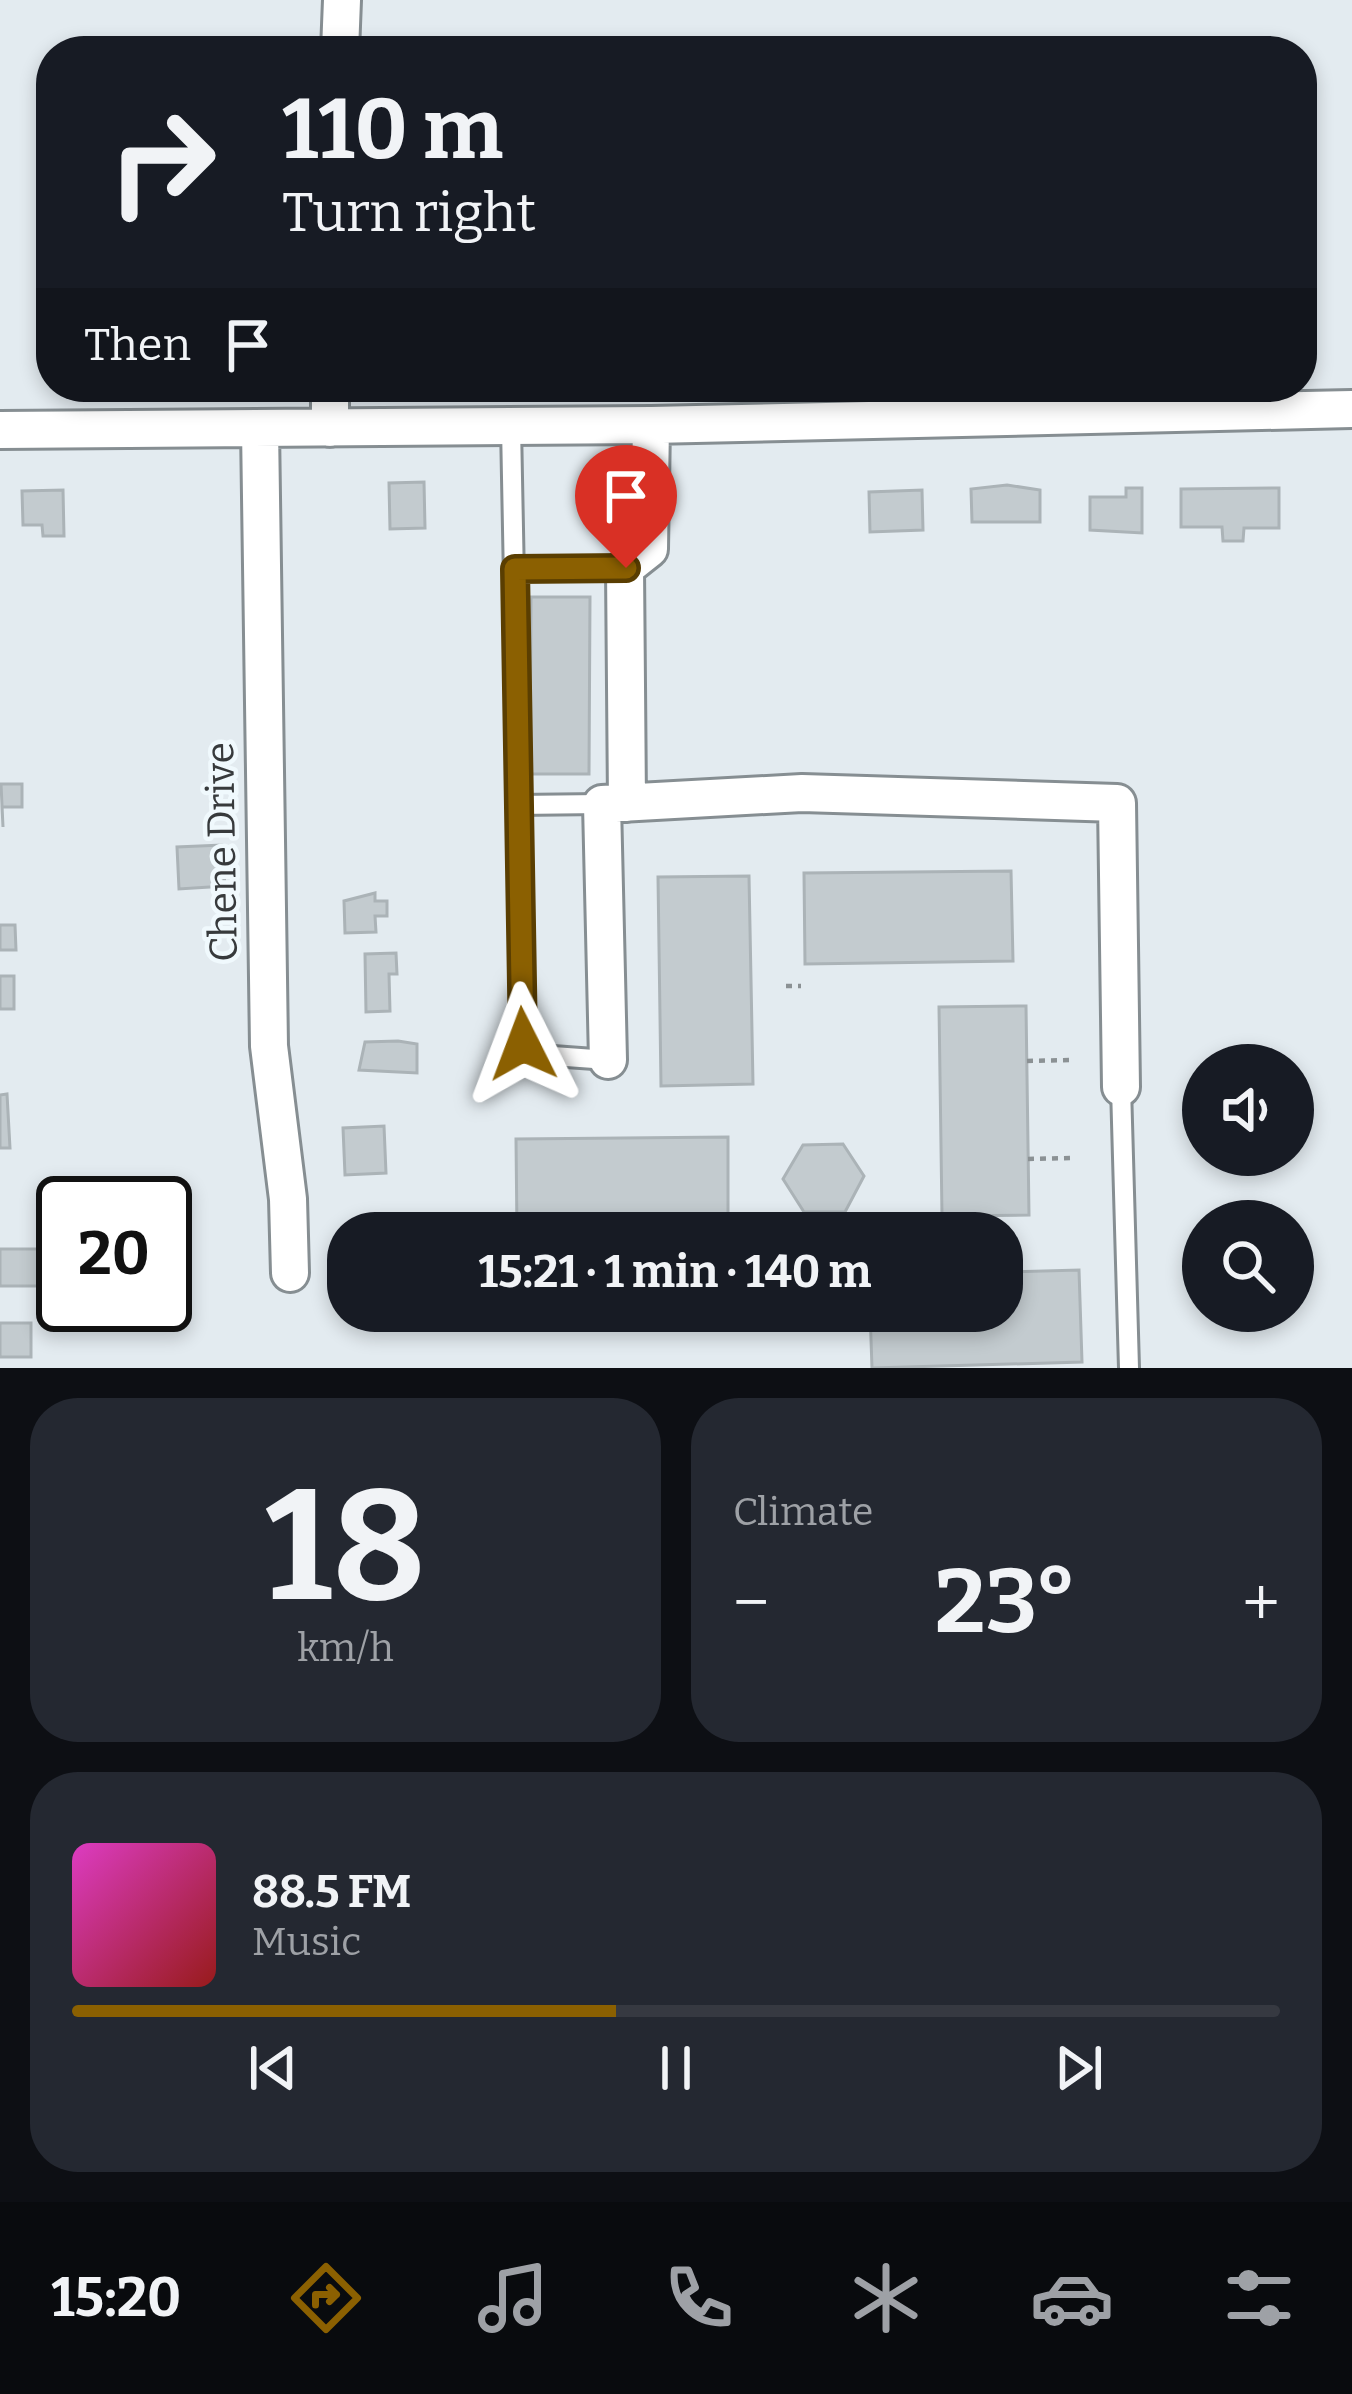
<!DOCTYPE html>
<meta charset="utf-8">
<style>
body{margin:0;font-family:Bitter,serif;background:#242831;color:#f1f3f6;height:100vh;display:flex;flex-direction:column;font-size:45px;white-space:nowrap}
*{box-sizing:border-box;margin:0}
p{font-size:39px;color:#9ea1a6}
.icon{flex:none;width:66px;height:66px;fill:none;stroke:currentColor;stroke-width:2;stroke-linecap:round;stroke-linejoin:round}
.map{position:relative;height:1368px;overflow:hidden}
.panel{display:flex;flex-direction:column;gap:30px;padding:30px;background:#0d0f14;flex:1}
.panel>*{flex:none}
.banner{position:absolute;left:36px;top:36px;width:1281px;height:366px;border-radius:48px;box-shadow:0 6px 18px #0003;background:#171b24;color:#f1f3f6;overflow:hidden}
.fabs{position:absolute;left:1182px;top:1044px;display:grid;gap:24px}
.fabs a{display:grid;place-items:center;width:132px;height:132px;border-radius:50%;background:#171b24;box-shadow:0 6px 18px #0003;font-size:60px}
.speed{position:absolute;left:36px;top:1176px;display:flex;gap:24px;font-size:60px;font-weight:700;text-align:center}
.speed>*{display:grid;place-content:center;width:156px;height:156px;border-radius:50%;background:#171b24;box-shadow:0 6px 18px #0003;line-height:1}
.speed .limit{border:6px solid #111;border-radius:18px;background:#fff;color:#111}
.pin{position:absolute;display:grid;place-items:center;width:102px;height:102px;color:#fff;margin:-123px -51px;border-radius:50% 50% 50% 0;rotate:-45deg;box-shadow:0 0 12px #0007}
.pin .icon{rotate:45deg}
.me{position:absolute;width:132px;margin:-66px;rotate:357deg;stroke-linejoin:round;filter:drop-shadow(0 0 9px #0008)}
.turn{display:flex;align-items:center;gap:42px;height:252px;padding:0 48px;font-size:54px}
.turn .icon{width:156px;height:156px;stroke-width:2.5}
.turn b{display:block;font-size:84px;line-height:102px}
.then{display:flex;align-items:center;height:114px;padding:0 48px;background:#0003;gap:24px;font-size:45px}
.big{font-size:90px;font-weight:700;line-height:1.1}
.panel .tile{flex:1;display:flex;flex-direction:column;justify-content:center;gap:18px;min-width:0;padding:0 42px;border-radius:48px;background:#242831}
.panel .dial{align-items:center;gap:0}
.dial b{font-size:156px;line-height:1}
.song{display:flex;align-items:center;gap:36px}
.cover{width:144px;height:144px;border-radius:18px;background:linear-gradient(135deg,hsl(310 70% 55%),hsl(0 70% 35%))}
.played{height:12px;border-radius:6px;background:linear-gradient(90deg,#8b6001 45%,#363941 45%)}
.keys{display:flex;justify-content:space-around;direction:ltr}
.heat{display:flex;justify-content:space-between;align-items:center;font-size:66px;direction:ltr}
.panel .tiles{flex:1;display:grid;gap:30px;grid-template-columns:1fr 1fr}
.tile:last-child{grid-column:span 2}
.trip{position:absolute;left:327px;top:1212px;width:696px;height:120px;border-radius:48px;background:#171b24;box-shadow:0 6px 18px #0003;font-weight:700;line-height:120px;text-align:center}
.tab-bar{display:flex;height:192px;justify-content:space-around;align-items:center;background:#090b0e;color:#9ea1a6}
.tab-bar .icon{width:84px;height:84px}
.tab-bar .current{color:#8b6001}
.tab-bar b{font-size:54px;color:#f1f3f6}
.map>svg:first-child{display:block}
</style>
<div class="map">
<svg width="1352" height="1368" viewBox="0 0 1352 1368">
<rect width="100%" height="100%" fill="#e3ebf0"/>
<path fill="#66a1bc" d="M767,1311h54v21l-50,-1z"/>
<path fill="#c3cbcf" stroke="#abb3b7" stroke-width="3" d="M424,482l1,46 -35,1 -1,-46z
M1007,485l33,5v32h-68l-1,-33z
M1126,488h16v45l-52,-3v-33h36z
M1279,488v40h-35l-1,13h-20l-1,-14h-41v-38z
M63,490l1,46h-21l-1,-11h-19l-1,-34z
M922,490l1,40 -53,2 -1,-40z
M531,597h59l-1,177h-59z
M1,784h21v23h-20l1,20z
M222,845l3,41 -46,3 -2,-42z
M1011,871l2,90 -208,3 -1,-91z
M749,876l4,208 -92,2 -3,-209z
M375,893v8h12v15h-12l1,16 -31,1 -1,-32z
M0,925h15l1,25h-16z
M396,953l1,21h-8l1,37 -24,1 -1,-58z
M0,976h14v33h-14z
M1026,1006l3,209 -87,1 -3,-209z
M398,1041l19,3v29l-58,-3 6,-28z
M7,1094l3,54h-10v-53z
M384,1126l2,47 -41,2 -2,-47z
M728,1137v96h-211l-1,-94z
M843,1144l21,32 -19,36h-41l-21,-33 20,-34z
M0,1249h47l1,37h-48z
M1079,1270l3,92 -210,6 -2,-57h132v-39z
M0,1323h31v34h-31z"/>
<g fill="none" stroke-linecap="round" stroke-linejoin="round">
<g stroke="#868e92" stroke-width="24">
<path id="service" d="M511,426l12,618 16,11 69,5
M515,570l110,-2
M516,805l86,-1
M1121,1087l8,281"/>
</g>
<g stroke="#868e92" stroke-width="42">
<path id="minor" d="M340,51l2,-51
M260,428l9,618 19,153 2,74
M330,428v-41
M0,430l651,-5 701,-16
M627,803l-2,-235 24,-19 2,-124
M608,1060l-6,-256 200,-11 315,10 4,284"/>
</g>
<path stroke="#8b9194" stroke-width="4.5" stroke-dasharray="6 6" stroke-linecap="butt" d="M786,986h15
M1027,1061l44,-1
M1028,1159l44,-1"/>
<use href="#service" stroke="#fff" stroke-width="18"/>
<use href="#minor" stroke="#fff" stroke-width="36"/>
</g>
<g fill="none" stroke-linecap="round" stroke-linejoin="round">
<g stroke="#5a3e01" stroke-width="30">
<path id="route" d="M523,1044l-8,-475 111,-1"/>
</g>
<use href="#route" stroke="#8b6001" stroke-width="21"/>
</g>
<g text-anchor="middle" dominant-baseline="central" stroke-width="9" stroke-linejoin="round" paint-order="stroke">
<g font-size="39" fill="#373a3c" stroke="#f0f9fd">
<text transform="translate(222 852) rotate(-91)">Chene Drive</text>
</g>
</g>
</svg>
<div class="fabs">
<a><svg class="icon" aria-label="sound" viewBox="0 0 24 24"><path d="M4 9h4l5-4v14l-5-4H4zM17 9q2 3 0 6"/></svg></a>
<a><svg class="icon" aria-label="search" viewBox="0 0 24 24"><circle cx="10" cy="10" r="6"/><path d="M15 15l6 6"/></svg></a>
</div>
<div class="speed"><div class="limit">20</div></div>
<div class="pin" style="left:626px;top:568px;background:#d93025"><svg class="icon" aria-label="arrive" viewBox="0 0 24 24"><path d="M6 21V4h12l-3 4 3 4H6"/></svg></div>
<svg class="me" style="left:523px;top:1044px" viewBox="-20 -20 40 40"><path d="M0-17L14 15 0 8-14 15z" fill="#8b6001" stroke="#fff" stroke-width="4"/></svg>
<div class="trip">15:21 · 1 min · 140 m</div>
<div class="banner">
<div class="turn"><svg class="icon" aria-label="right" viewBox="0 0 24 24"><path d="M7 20v-9h11M14 6l5 5-5 5"/></svg><div><b>110 m</b>Turn right</div></div>
<div class="then">Then<svg class="icon" aria-label="arrive" viewBox="0 0 24 24"><path d="M6 21V4h12l-3 4 3 4H6"/></svg></div>
</div>
</div>
<section class="panel">
<div class="tiles">
<div class="tile dial"><b>18</b><p>km/h</p></div>
<div class="tile"><p>Climate</p>
<div class="heat"><a>−</a><b class="big">23°</b><a>+</a></div>
</div>
<div class="tile">
<div class="song"><i class="cover"></i><div><b>88.5 FM</b><p>Music</p></div></div>
<div class="played"></div>
<div class="keys"><svg class="icon" aria-label="previous" viewBox="0 0 24 24"><path d="M18 5L8 12l10 7zM5 5v14"/></svg><svg class="icon" aria-label="pause" viewBox="0 0 24 24"><path d="M8 5v14M16 5v14"/></svg><svg class="icon" aria-label="next" viewBox="0 0 24 24"><path d="M6 5l10 7-10 7zM19 5v14"/></svg></div>
</div>
</div>
</section>
<nav class="tab-bar">
<b>15:20</b>
<svg class="icon current" aria-label="directions" viewBox="0 0 24 24"><path d="M12 3l9 9-9 9-9-9zM9 14v-3h6M13 9l2 2-2 2"/></svg>
<svg class="icon" aria-label="music" viewBox="0 0 24 24"><path d="M9 18V5l10-2v13"/><circle cx="6" cy="18" r="3"/><circle cx="16" cy="16" r="3"/></svg>
<svg class="icon" aria-label="phone" viewBox="0 0 24 24"><path d="M5 4h4l2 5-3 2q2 4 5 5l2-3 5 2v4C11 20 4 13 5 4z"/></svg>
<svg class="icon" aria-label="climate" viewBox="0 0 24 24"><path d="M12 3v18M4 7l16 10M4 17L20 7"/></svg>
<svg class="icon" aria-label="car" viewBox="0 0 24 24"><path d="M5 17H2v-5l4-1 3-4h7l3 4 3 1v5h-3M9 17h6M6 11h13"/><circle cx="7" cy="17" r="2"/><circle cx="17" cy="17" r="2"/></svg>
<svg class="icon" aria-label="filters" viewBox="0 0 24 24"><path d="M4 7h16M4 17h16"/><circle cx="9" cy="7" r="2"/><circle cx="15" cy="17" r="2"/></svg>
</nav>
